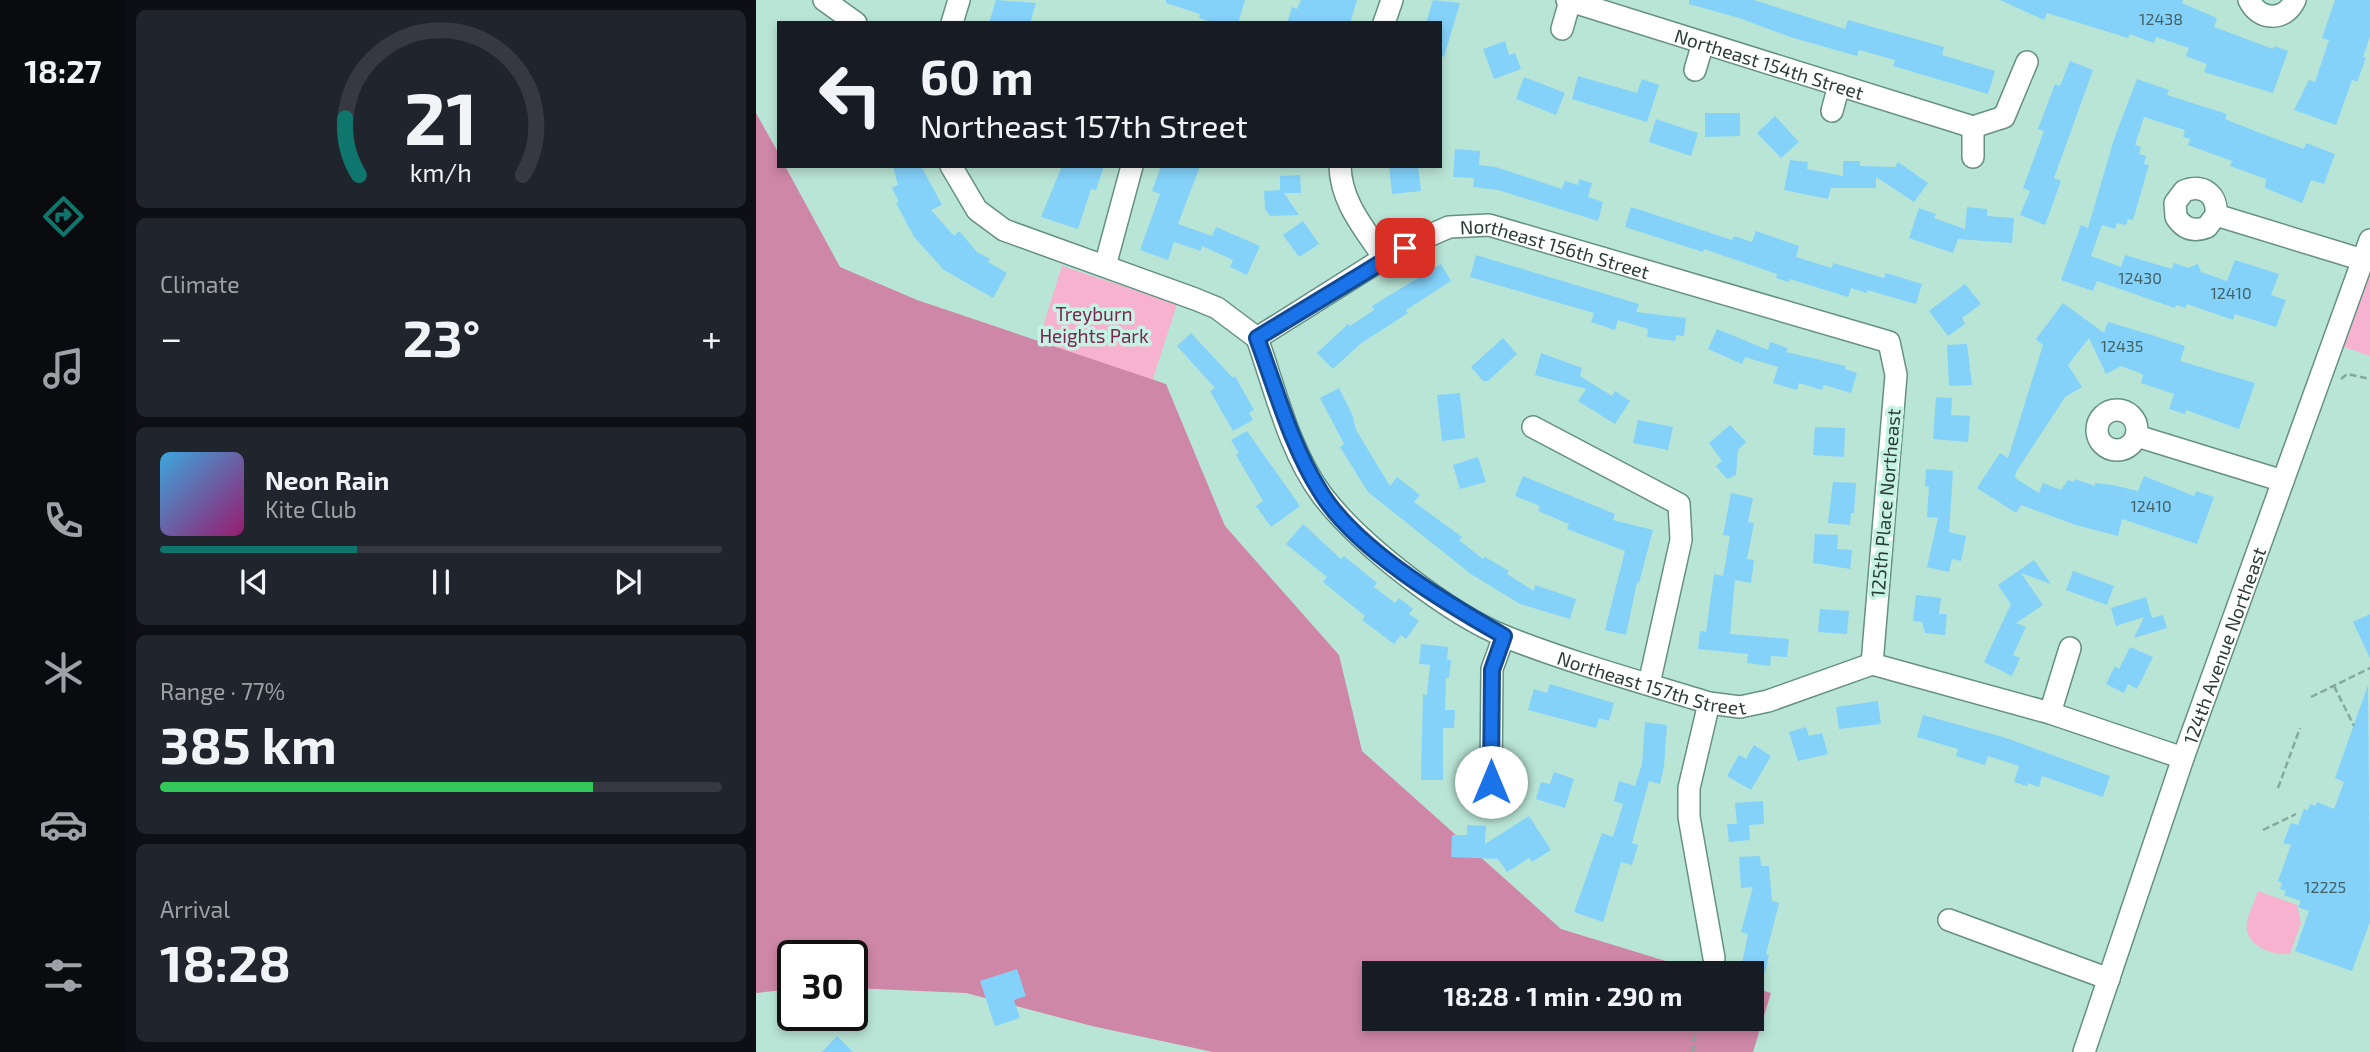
<!DOCTYPE html>
<meta charset="utf-8">
<style>
body{margin:0;font-family:"Exo 2",sans-serif;background:#20242c;color:#f1f3f6;height:100vh;display:flex;flex-direction:column;font-size:26px;white-space:nowrap}
*{box-sizing:border-box;margin:0}
p{font-size:23px;color:#9ea1a6}
.icon{flex:none;width:38px;height:38px;fill:none;stroke:currentColor;stroke-width:2;stroke-linecap:round;stroke-linejoin:round}
.map{position:relative;flex:1;overflow:hidden}
.details{display:flex;flex-direction:column;gap:10px;padding:10px;background:#0d0f14;width:630px}
.details>*{flex:none}
.top-card{position:absolute;left:21px;top:21px;width:665px;height:147px;border-radius:0px;box-shadow:0 4px 10px #0003;background:#171b24;color:#f1f3f6;overflow:hidden}
.speed{position:absolute;left:21px;top:940px;display:flex;gap:14px;font-size:35px;font-weight:700;text-align:center}
.speed>*{display:grid;place-content:center;width:91px;height:91px;border-radius:50%;background:#171b24;box-shadow:0 4px 10px #0003;line-height:1}
.speed .limit{border:4px solid #111;border-radius:10px;background:#fff;color:#111}
.pin{position:absolute;display:grid;place-items:center;width:60px;height:60px;color:#fff;margin:-30px;border-radius:14px;box-shadow:0 4px 10px #0006}
.me{position:absolute;width:77px;margin:-38px;rotate:0deg;stroke-linejoin:round;filter:drop-shadow(0 0 5px #0008)}
.turn{display:flex;align-items:center;gap:24px;height:147px;padding:0 28px;font-size:32px}
.turn .icon{width:91px;height:91px;stroke-width:2.5}
.turn b{display:block;font-size:49px;line-height:60px}
.big{font-size:52px;font-weight:700;line-height:1.1}
.details .card{flex:1;display:flex;flex-direction:column;justify-content:center;gap:10px;min-width:0;padding:0 24px;border-radius:10px;background:#20242c}
.details .dial{align-items:center;gap:0}
.dial svg{height:182px;overflow:visible;fill:none;stroke:#363941;stroke-width:7;stroke-linecap:round;text-anchor:middle}
.dial text{fill:#f1f3f6;stroke:none}
.song{display:flex;align-items:center;gap:21px}
.cover{width:84px;height:84px;border-radius:10px;background:linear-gradient(135deg,hsl(200 70% 55%),hsl(320 70% 35%))}
.played{height:7px;border-radius:4px;background:linear-gradient(90deg,#0f766e 35%,#363941 35%)}
.keys{display:flex;justify-content:space-around;direction:ltr}
.heat{display:flex;justify-content:space-between;align-items:center;font-size:38px;direction:ltr}
.charge{height:10px;border-radius:5px;background:linear-gradient(90deg,#34c759 77%,#363941 0)}
.trip{position:absolute;left:606px;top:961px;width:402px;height:70px;border-radius:0px;background:#171b24;box-shadow:0 4px 10px #0003;font-weight:700;line-height:70px;text-align:center}
main{display:flex;flex:1;min-height:0}
.tabs{display:flex;flex-direction:column;width:126px;justify-content:space-around;align-items:center;background:#090b0e;color:#9ea1a6}
.tabs .icon{width:49px;height:49px}
.tabs .on{color:#0f766e}
.tabs b{font-size:32px;color:#f1f3f6}
.map>svg:first-child{display:block}
</style>
<main>
<nav class="tabs">
<b>18:27</b>
<svg class="icon on" aria-label="directions" viewBox="0 0 24 24"><path d="M12 3l9 9-9 9-9-9zM9 14v-3h6M13 9l2 2-2 2"/></svg>
<svg class="icon" aria-label="music" viewBox="0 0 24 24"><path d="M9 18V5l10-2v13"/><circle cx="6" cy="18" r="3"/><circle cx="16" cy="16" r="3"/></svg>
<svg class="icon" aria-label="phone" viewBox="0 0 24 24"><path d="M5 4h4l2 5-3 2q2 4 5 5l2-3 5 2v4C11 20 4 13 5 4z"/></svg>
<svg class="icon" aria-label="climate" viewBox="0 0 24 24"><path d="M12 3v18M4 7l16 10M4 17L20 7"/></svg>
<svg class="icon" aria-label="car" viewBox="0 0 24 24"><path d="M5 17H2v-5l4-1 3-4h7l3 4 3 1v5h-3M9 17h6M6 11h13"/><circle cx="7" cy="17" r="2"/><circle cx="17" cy="17" r="2"/></svg>
<svg class="icon" aria-label="filters" viewBox="0 0 24 24"><path d="M4 7h16M4 17h16"/><circle cx="9" cy="7" r="2"/><circle cx="15" cy="17" r="2"/></svg>
</nav>
<section class="details">
<div class="card dial"><svg viewBox="0 0 100 80">
<path d="M14 69A42 42 0 1 1 86 69"/>
<path d="M14 69A42 42 0 0 1 8 44" stroke="#0f766e"/>
<text x="50" y="56" font-size="32" font-weight="700">21</text>
<text x="50" y="72" font-size="11">km/h</text>
</svg></div>
<div class="card"><p>Climate</p>
<div class="heat"><a>−</a><b class="big">23°</b><a>+</a></div>
</div>
<div class="card">
<div class="song"><i class="cover"></i><div><b>Neon Rain</b><p>Kite Club</p></div></div>
<div class="played"></div>
<div class="keys"><svg class="icon" aria-label="previous" viewBox="0 0 24 24"><path d="M18 5L8 12l10 7zM5 5v14"/></svg><svg class="icon" aria-label="pause" viewBox="0 0 24 24"><path d="M8 5v14M16 5v14"/></svg><svg class="icon" aria-label="next" viewBox="0 0 24 24"><path d="M6 5l10 7-10 7zM19 5v14"/></svg></div>
</div>
<div class="card"><p>Range · 77%</p><b class="big">385 km</b><div class="charge"></div></div>
<div class="card"><p>Arrival</p><b class="big">18:28</b></div>
</section>
<div class="map">
<svg width="1614" height="1052" viewBox="0 0 1614 1052">
<rect width="100%" height="100%" fill="#b9e5d6"/>
<path fill="#f7b2cf" d="M1614,240v116l-37,-13z
M306,266l115,38 -27,84 -115,-36z
M1502,891l39,14 4,18 -11,31c-18,2 -47,-9 -43,-32 2,-10 8,-21 11,-31z"/>
<path fill="#ce87a6" d="M0,113l23,41v12h6l55,101 77,33 249,84 59,142 114,129 23,96 199,178 144,44h-331v45h378v-31l19,6 -18,59h-540l-121,-26 -126,-33 -114,-5v-32h-59v33l-37,4z"/>
<path fill="#84d1f9" d="M240,0l40,3 -6,20h-41z
M410,0h79l-7,23h-23l-16,-5 1,-4 -34,-11z
M545,0h56l-7,23h-63l5,-16 5,2z
M677,0l27,3 -16,54 -4,-1v-33h-14z
M933,0h65l91,29 3,-9 96,27 -2,8 53,16 -7,23 -95,-28 2,-6 -36,-10 -2,6 -67,-19 -51,-19 -50,-14z
M1244,0h183l-1,3 35,15 -3,9 59,22 1,-3 14,5 -15,42 -69,-21 3,-8 -21,-8 3,-8 -33,-11 -2,6 -24,-9 -2,4 -81,-25 -3,7z
M1579,0h35v36l-7,21 3,1 -9,24 -5,-2 -16,45 -42,-15 15,-30 6,2 14,-42 -7,-2z
M749,41l4,14 6,-2 6,16 -27,10 -11,-30z
M1314,61l23,9 -39,108 7,3 -16,44 -25,-10 10,-24 -7,-3 21,-57 -6,-2 17,-45 5,2z
M822,76l59,17 5,-14 17,6 -12,37 -75,-23z
M768,77l41,16 -9,22 -40,-16z
M1381,79l32,11 -2,5 60,19 -2,5 35,14 44,16 2,-6 29,11 -11,30 -13,-4 -9,23 -37,-15 1,-9 -36,-13 2,-5 -44,-16 2,-6 -7,-2 2,-7 -41,-13 -9,28 6,2 -2,7 7,2 -2,8 5,1 -16,55 -5,-1 -2,6 -9,-2 -2,6 -13,-4 -11,31 30,11 4,-12 47,14 2,-6 14,5 10,-4 3,8 26,9 8,-21 44,14 -8,21 15,5 -10,27 -41,-13 -2,6 -46,-16 -2,4 -9,-3 -1,3 -78,-27 -4,10 -32,-11 20,-55 7,3 26,-89z
M949,113h35v23l-35,1z
M1019,116l24,26 -18,16 -24,-25z
M900,119l42,14 -7,23 -42,-14z
M699,149l25,2 -1,14 17,2 66,22 3,-8 13,4 1,-6 13,4 -4,14 15,5 -5,19 -100,-31 -25,-3 1,-9 -21,-1z
M1034,160l18,2 -1,7 36,7v-15h17v5l35,1 3,-5 30,21 -14,19 -38,-25v11h-45l-3,11 -44,-9z
M137,166h28l21,39 -11,5 23,26 5,-5 18,21 13,7 -2,3 19,11 -14,25 -49,-28 -30,-33 -18,-34 3,-1 -7,-14 6,-3z
M306,166h42l-8,24 -5,-1 -13,40 -37,-12z
M405,166h39l-22,58 34,12 4,-9 44,19 -13,29 -17,-8 3,-7 -31,-14 -1,5 -27,-9 -6,18 -28,-10 20,-56 -8,-3z
M633,166h29l3,25 -29,3z
M544,175l1,18h-17l15,22 -29,1 -5,-7 -1,-18 16,-1v-14z
M875,207l101,33 2,-4 18,6 4,-11 43,15 -3,11 36,11 1,-5 51,15 2,-5 36,11 -6,20 -49,-14v3l-16,-5 -3,9 -58,-18 -1,3 -13,-4 1,-4 -73,-25 -1,3 -78,-25z
M1211,207l20,2v7l27,2 -2,25 -54,-4 -5,14 -44,-15 10,-30 17,6 -2,4 31,11z
M547,221l16,23 -20,13 -16,-22z
M720,255l163,49 -3,8 50,6 -2,18 -8,-1 -1,6 -28,-4 1,-8 -30,-9 -3,10 -24,-8 3,-9 -124,-36z
M685,264l10,17 -45,29 2,3 -48,31 -27,25 -16,-16 31,-29 2,2 24,-16 -2,-4z
M1209,284l16,20 -19,14 3,6 -17,12 -19,-25z
M1307,303l41,30 4,-11 44,13 33,11 -5,15 75,22 -16,46 -53,-19 -1,4 -16,-5 5,-15 -33,-11 2,-8 -3,-2 -19,-7 -15,8 -17,-36 -21,27 14,22 -17,10 -49,75 -1,6 24,15 4,-10 18,7 7,-10 6,2 1,-3 20,7v-3l17,2 26,6 6,-15 50,20 2,-5 18,6 -17,47 -75,-25 -4,17 -42,-11 -55,-20 -5,8 -39,-25 23,-35 8,5 35,-113 -7,-6z
M961,329l51,21 2,-8 18,6 -2,4 60,14 -1,3 12,4 -6,20 -27,-8 -2,5 -23,-7 -2,7 -24,-7 5,-16 -33,-10 -3,7 -34,-15z
M435,333l42,45 2,-2 19,34 -5,3 4,7 -20,11 -23,-40 5,-3 -38,-42z
M747,338l14,16 -29,27h-5l-12,-14z
M1211,344l5,41 -23,1 -2,-41z
M785,353l41,15 -2,8 32,20 3,-5 15,10 -15,23 -37,-23 8,-12 -51,-14z
M583,388l13,26 4,16 34,56 7,-9 23,18 -6,7 48,35 -3,3 24,19 2,-2 24,14 -2,3 27,17 1,-6 41,14 -6,20 -50,-15 -49,-30 -103,-82 -28,-45 4,-3 -24,-46z
M704,393l5,45 -23,3 -5,-46z
M1180,397l16,1 -1,17 19,1 -2,26 -35,-3z
M882,420l35,7 -5,23 -35,-7z
M974,425l16,17 -8,8 -2,25 -9,4 -11,-13 6,-5 -13,-18z
M1059,427l30,1 -1,29 -31,-2z
M491,431l53,75 -29,21 -15,-21 7,-5 -27,-46 3,-2 -8,-13z
M722,457l8,25 -26,7 -7,-24z
M1170,469l27,2 -4,61 17,4 -5,25 -9,-2 -3,13 -22,-5 11,-49 -11,-1 2,-30 -4,-1z
M767,476l92,38 -2,6 40,10 -14,53 -2,-1 -11,53 -21,-5 20,-79 -58,-22 2,-5 -31,-13 2,-5 -25,-10z
M1077,482l23,1 -2,30h-3l-1,12 -22,-2z
M975,493l22,5 -5,24 6,1 -7,36 7,1 -3,23 -16,-3 -5,54 59,5 -2,18 -16,-1 -1,10 -23,-3 1,-9 -50,-5 2,-18 6,1 8,-58 9,2 7,-40 -7,-1z
M547,524l38,35 3,-3 33,27 -3,4 21,16 4,-5 14,11 -4,5 10,7 -13,18 -5,-4 -7,9 -32,-24 3,-4 -42,-34 4,-5 -41,-33z
M1059,534l23,1 -1,14 15,1 -2,19 -37,-6z
M1278,560l17,24 -30,-11 22,32 -27,18 10,4 -13,28 7,3 -8,18 -28,-14 27,-58 -13,-19z
M1317,571l41,15 -7,19 -41,-15z
M1160,595l25,3 -2,16h8l-2,21 -20,-2 -3,-11 -9,-1z
M1390,597l6,21 11,-3 4,13 -33,10 10,-21 -28,9 -5,-18z
M1064,609l29,2 -2,23 -29,-2z
M1614,614v44l-17,-36z
M665,644l27,3 -1,13h4l-2,18h-3l-1,32h10l-1,18h-11v52h-22l2,-86 4,1 3,-30 -11,-1z
M1374,647l23,10 -16,32 -9,-5 -4,9 -18,-9 9,-18 4,3z
M794,684l64,19 -5,18 -10,-3 -3,10 -68,-18 6,-21 13,4z
M1612,685l2,237 -18,49 -57,-20 14,-40 -11,-4 3,-6 -17,-6 2,-4 -6,-2 2,-6 -4,-2 13,-36 -8,-2 8,-20 7,2 6,-16 4,1 2,-6 6,2 1,-4 17,7 10,-27 -9,-4z
M1122,701l3,23 -42,5 -3,-22z
M1167,715l80,22 107,39 -7,21 -61,-21 -3,11 -11,-4 -1,3 -13,-4 5,-16 -31,-10 -3,9 -29,-9 2,-7 -41,-12z
M889,722l22,3 -3,41 -4,18 -11,-3 -17,62 6,2 -6,20 -11,-3 -18,60 -29,-10 28,-79 11,4 10,-33 -9,-3 5,-20 16,5 7,-22z
M1050,727l3,9 13,-3 6,21 -30,7 -9,-29z
M998,745l17,11 -20,34 -24,-14 12,-21 7,4z
M798,772l20,7 -9,29 -29,-9 5,-17 9,2z
M1007,801l1,23 -15,1 1,15 -21,2 -2,-18h10l-2,-21z
M773,816l22,34 -19,12 -3,-4 -22,14 -9,-13 -47,-2 1,-22h15v-10l19,1 -1,18z
M1004,856l1,10h8l3,35 7,2 -13,51 3,1 -4,18 -24,-5 7,-34 -7,-2 12,-45 -12,1 -2,-31z
M261,969l9,27 -12,4 6,18 -25,8 -15,-45z
M81,1036l16,16h-31z"/>
<g fill="none" stroke-linecap="round" stroke-linejoin="round">
<g stroke="#669082" stroke-width="24">
<g id="minor">
<path d="M68,0l32,23"/>
<path id="s1" d="M811,0l406,127"/>
<path d="M1493,0c10,21 36,22 46,0"/>
<path d="M196,23l7,-23"/>
<path d="M628,23l8,-23"/>
<path d="M806,29l8,-28"/>
<path d="M939,70l8,-27"/>
<path d="M1076,111l7,-26"/>
<path d="M1217,127l31,-10 23,-55"/>
<path d="M1217,127v30"/>
<path d="M195,166l26,44 27,20 191,69 22,9 40,30"/>
<path d="M584,166c1,37 25,63 44,92"/>
<path d="M1460,215c2,-20 -13,-32 -32,-24l-9,12 1,14c8,12 18,15 31,10l9,-12 147,45"/>
<path d="M349,266l27,-100"/>
<path id="s2" d="M501,338c18,51 32,113 65,157 37,49 127,119 184,142 66,26 135,45 203,66l31,4 28,-6 104,-37 178,49 133,45"/>
<path id="s3" d="M501,338l127,-80 42,-21 23,-10 40,-2 400,117 7,33 -24,289"/>
<circle cx="1361" cy="430" r="20"/>
<path d="M777,427l146,77 2,36 -32,144"/>
<path d="M1381,436l146,45"/>
<path d="M953,703l-20,85v29l25,141"/>
<path d="M1294,713l20,-65"/>
<path d="M735,782l1,-113 12,-33"/>
<path d="M1193,920l160,59"/>
<path id="s4" d="M1328,1052l99,-294 187,-518"/>
</g>
</g>
<path stroke="#86a99d" stroke-width="2.5" stroke-dasharray="7 3.5" stroke-linecap="butt" d="M1585,379l6,-5 23,5
M1578,686l20,40
M1555,697l59,-29
M1522,788l22,-60
M1507,830l33,-16
M937,1052l2,-27 6,-7"/>
<use href="#minor" stroke="#fff" stroke-width="21"/>
</g>
<g fill="none" stroke-linecap="round" stroke-linejoin="round">
<g stroke="#114b97" stroke-width="18">
<path id="route" d="M649,248l-148,90c19,51 34,107 63,153 35,58 126,112 184,145l-12,34 -1,112"/>
</g>
<use href="#route" stroke="#1a73e8" stroke-width="12"/>
</g>
<g text-anchor="middle" dominant-baseline="central" stroke-width="7" stroke-linejoin="round" paint-order="stroke">
<g font-size="16" fill="#416267">
<text x="1405" y="18">12438</text>
<text x="1384" y="277">12430</text>
<text x="1475" y="292">12410</text>
<text x="1366" y="345">12435</text>
<text x="1395" y="505">12410</text>
<text x="1569" y="886">12225</text>
</g>
<g font-size="19" fill="#2b3d36" stroke="#c6f3e3">
<text stroke="none"><textPath href="#s1" startOffset="212">Northeast 154th Street</textPath></text>
<text stroke="none"><textPath href="#s3" startOffset="331">Northeast 156th Street</textPath></text>
<text transform="translate(1129 503) rotate(-85)">125th Place Northeast</text>
<text stroke="none"><textPath href="#s4" startOffset="430">124th Avenue Northeast</textPath></text>
<text stroke="none"><textPath href="#s2" startOffset="558">Northeast 157th Street</textPath></text>
</g>
<g font-size="19" fill="#792651" stroke="#c6f3e3">
<text x="338" y="313">Treyburn<tspan x="338" dy="22">Heights Park</tspan></text>
</g>
</g>
</svg>
<div class="speed"><div class="limit">30</div></div>
<div class="pin" style="left:649px;top:248px;background:#d93025"><svg class="icon" aria-label="arrive" viewBox="0 0 24 24"><path d="M6 21V4h12l-3 4 3 4H6"/></svg></div>
<svg class="me" style="left:735px;top:782px" viewBox="-20 -20 40 40"><circle r="19" fill="#fff"/><path d="M0-13L10 11 0 6-10 11z" fill="#1a73e8"/></svg>
<div class="trip">18:28 · 1 min · 290 m</div>
<div class="top-card">
<div class="turn"><svg class="icon" aria-label="left" viewBox="0 0 24 24"><path d="M17 20v-9H6M10 6l-5 5 5 5"/></svg><div><b>60 m</b>Northeast 157th Street</div></div>
</div>
</div>
</main>
